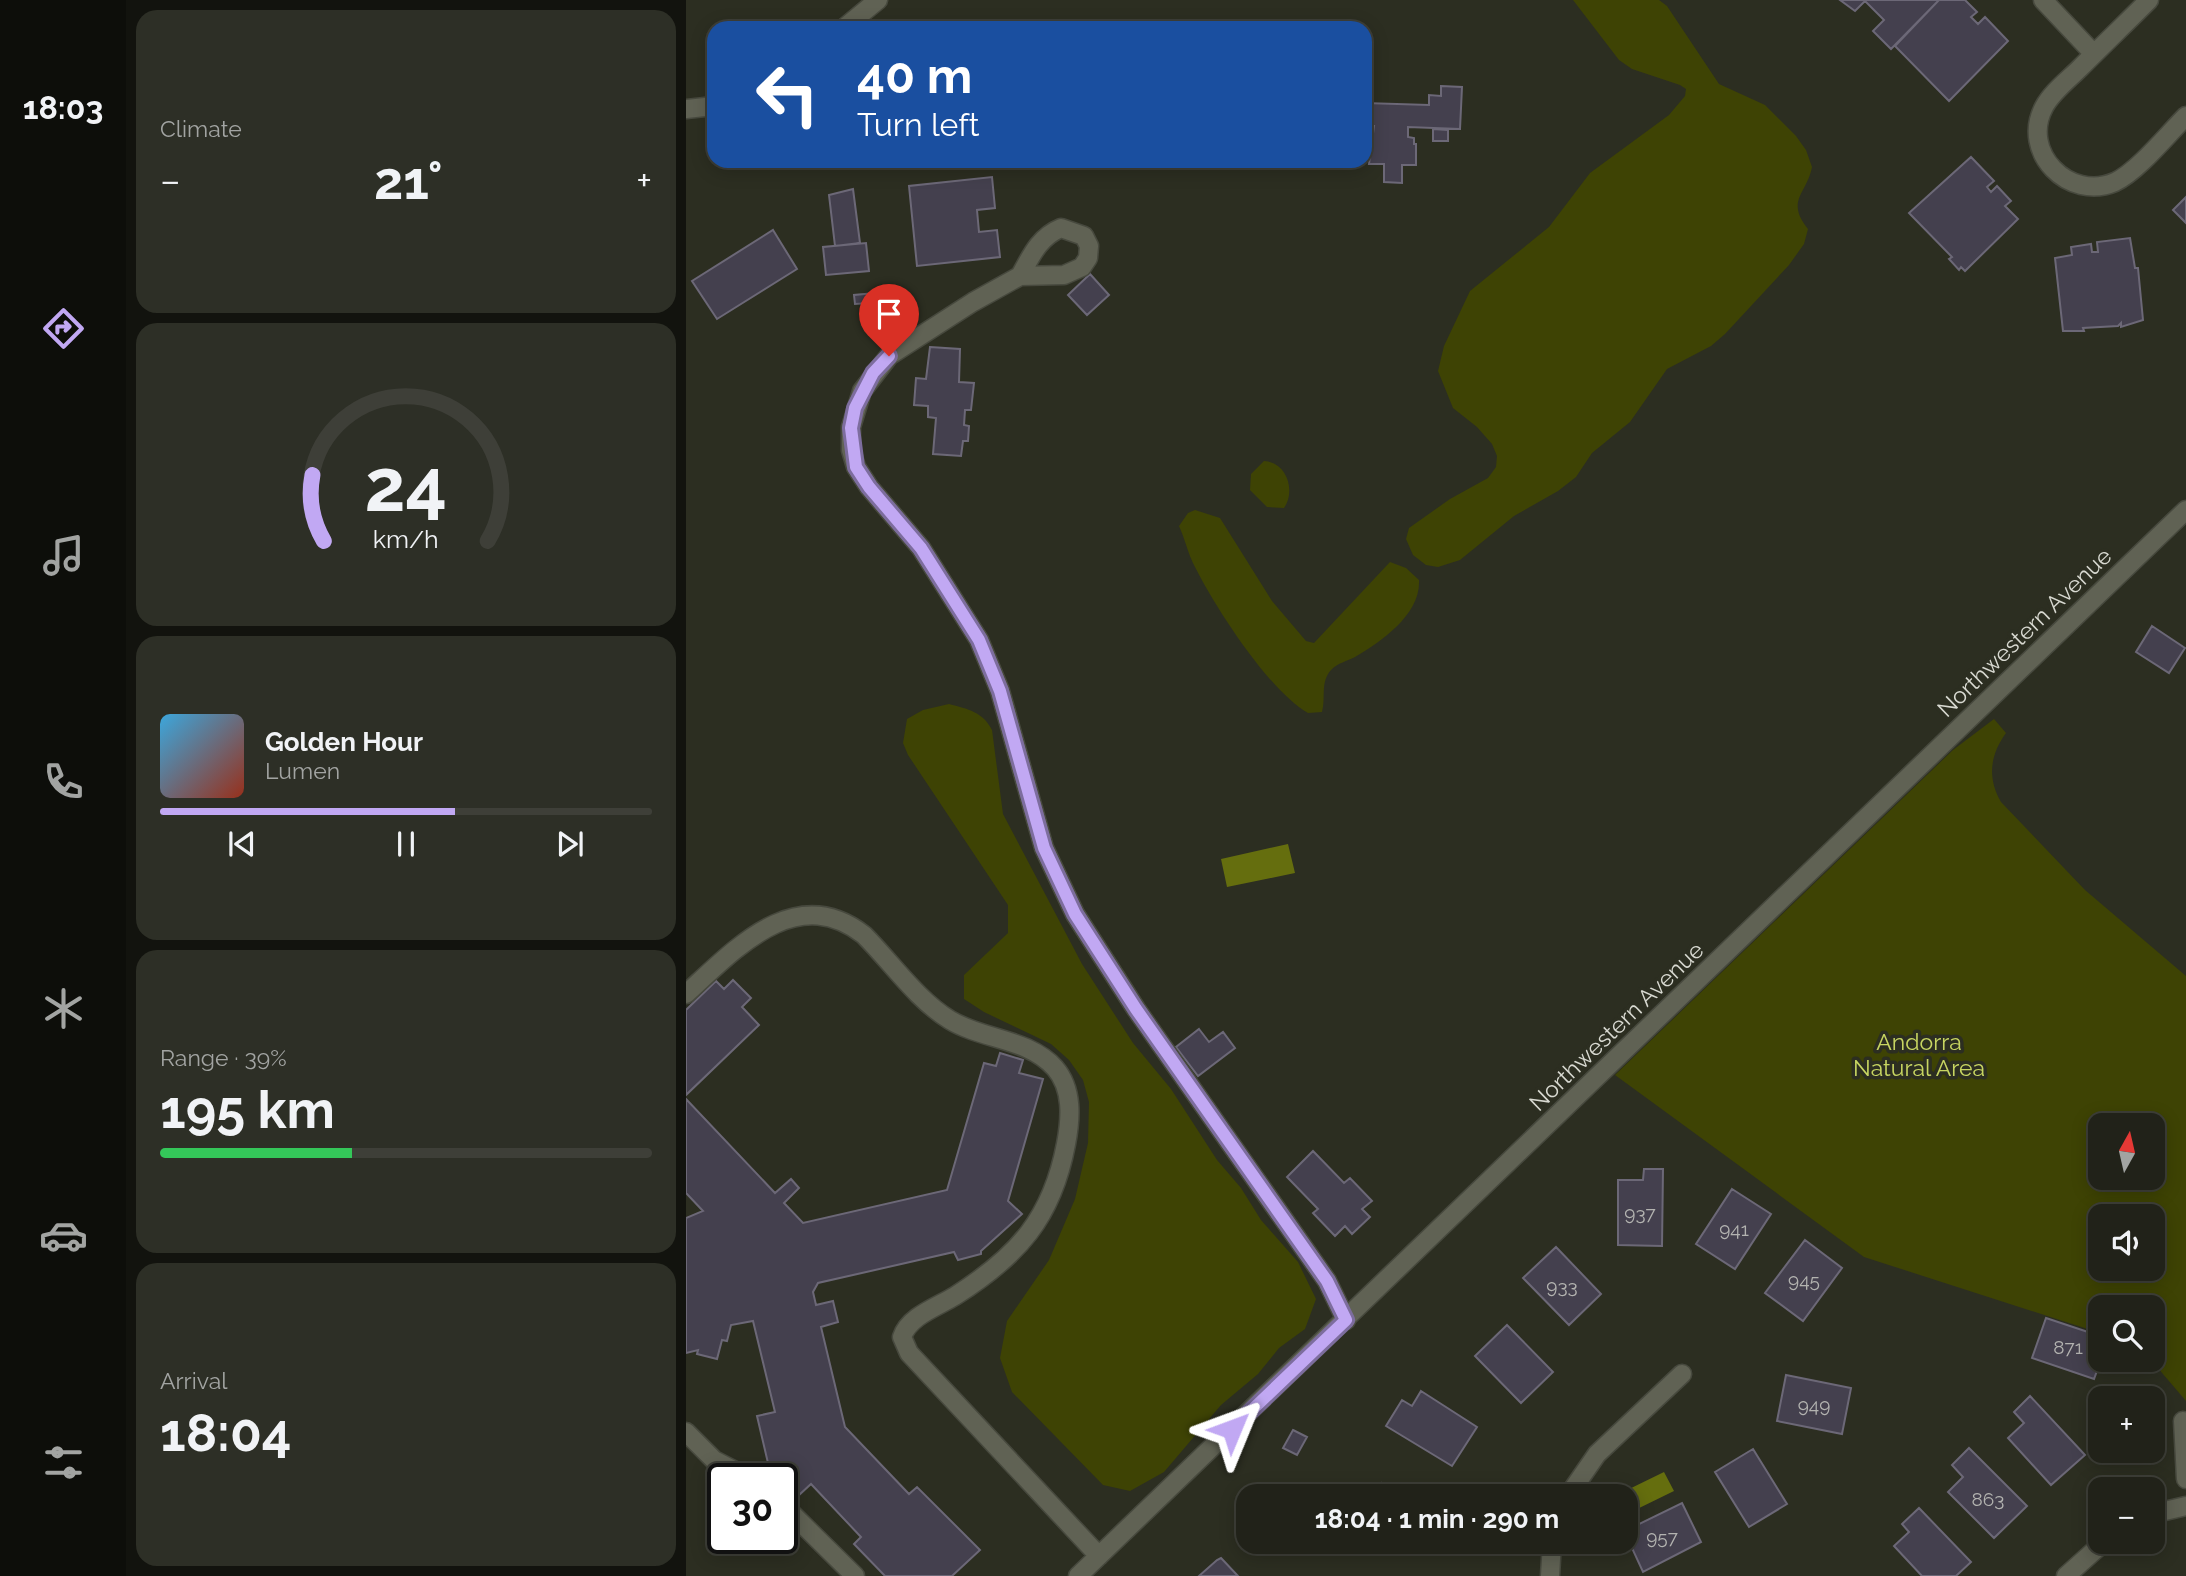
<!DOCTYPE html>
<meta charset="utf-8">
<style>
body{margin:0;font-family:Raleway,sans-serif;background:#2d2f26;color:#f1f3f6;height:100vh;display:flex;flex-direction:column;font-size:26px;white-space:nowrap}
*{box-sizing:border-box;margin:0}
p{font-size:23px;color:#a2a4a2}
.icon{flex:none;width:38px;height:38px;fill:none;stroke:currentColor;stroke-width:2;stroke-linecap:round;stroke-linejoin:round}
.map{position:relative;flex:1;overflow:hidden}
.side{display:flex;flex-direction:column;gap:10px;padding:10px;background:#12130e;width:560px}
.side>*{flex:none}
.top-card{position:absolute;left:21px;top:21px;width:665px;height:147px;border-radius:21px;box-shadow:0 4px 18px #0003,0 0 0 2px #3e3f38;background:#1a4fa0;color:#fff;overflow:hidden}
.needle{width:46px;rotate:8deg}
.controls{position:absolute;left:1402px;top:1113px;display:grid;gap:14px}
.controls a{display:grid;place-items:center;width:77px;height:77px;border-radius:14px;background:#212219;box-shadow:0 4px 18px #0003,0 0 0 2px #3e3f38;font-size:35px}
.speed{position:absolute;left:21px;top:1463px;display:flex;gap:14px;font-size:35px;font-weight:700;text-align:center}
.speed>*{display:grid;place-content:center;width:91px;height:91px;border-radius:50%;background:#212219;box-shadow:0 4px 18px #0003,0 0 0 2px #3e3f38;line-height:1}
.speed .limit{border:4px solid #111;border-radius:10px;background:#fff;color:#111}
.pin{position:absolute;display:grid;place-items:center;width:60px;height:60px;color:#fff;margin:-72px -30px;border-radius:50% 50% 50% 0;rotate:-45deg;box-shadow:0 0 7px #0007}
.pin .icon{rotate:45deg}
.me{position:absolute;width:77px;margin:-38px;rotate:46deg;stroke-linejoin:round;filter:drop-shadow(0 0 5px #0008)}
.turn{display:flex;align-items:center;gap:24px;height:147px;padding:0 35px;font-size:32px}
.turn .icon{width:91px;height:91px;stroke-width:2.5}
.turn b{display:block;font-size:49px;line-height:60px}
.big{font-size:52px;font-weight:700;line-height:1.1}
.side .widget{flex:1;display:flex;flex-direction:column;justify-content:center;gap:10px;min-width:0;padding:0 24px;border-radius:21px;background:#2d2f26}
.side .dial{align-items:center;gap:0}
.dial svg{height:182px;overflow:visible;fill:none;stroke:#3e3f38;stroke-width:7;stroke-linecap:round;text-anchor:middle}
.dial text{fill:#f1f3f6;stroke:none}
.song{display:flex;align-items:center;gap:21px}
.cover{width:84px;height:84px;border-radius:10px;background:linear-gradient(135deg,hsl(200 70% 55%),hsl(10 70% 35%))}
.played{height:7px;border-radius:4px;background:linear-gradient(90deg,#c1a8f3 60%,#3e3f38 60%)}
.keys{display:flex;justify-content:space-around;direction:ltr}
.heat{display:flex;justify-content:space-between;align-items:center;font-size:38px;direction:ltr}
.charge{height:10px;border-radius:5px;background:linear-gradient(90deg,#34c759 39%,#3e3f38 0)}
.trip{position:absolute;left:550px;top:1484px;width:402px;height:70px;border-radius:21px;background:#212219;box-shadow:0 4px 18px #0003,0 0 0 2px #3e3f38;font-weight:700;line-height:70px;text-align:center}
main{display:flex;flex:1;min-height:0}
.dock{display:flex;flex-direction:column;width:126px;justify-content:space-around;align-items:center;background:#0d0e0a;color:#a2a4a2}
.dock .icon{width:49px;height:49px}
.dock .on{color:#c1a8f3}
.dock b{font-size:32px;color:#f1f3f6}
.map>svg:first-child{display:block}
</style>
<main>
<nav class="dock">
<b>18:03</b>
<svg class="icon on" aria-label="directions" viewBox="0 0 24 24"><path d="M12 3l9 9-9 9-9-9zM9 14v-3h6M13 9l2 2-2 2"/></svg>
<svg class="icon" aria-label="music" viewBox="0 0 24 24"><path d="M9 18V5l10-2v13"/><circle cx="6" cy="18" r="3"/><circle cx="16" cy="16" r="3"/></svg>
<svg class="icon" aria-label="phone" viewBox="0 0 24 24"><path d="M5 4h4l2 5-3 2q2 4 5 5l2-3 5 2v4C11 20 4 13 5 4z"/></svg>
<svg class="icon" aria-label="climate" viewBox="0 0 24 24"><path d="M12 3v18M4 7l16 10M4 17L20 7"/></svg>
<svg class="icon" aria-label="car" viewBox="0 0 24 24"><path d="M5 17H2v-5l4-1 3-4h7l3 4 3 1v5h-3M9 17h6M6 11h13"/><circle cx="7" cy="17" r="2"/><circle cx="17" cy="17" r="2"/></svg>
<svg class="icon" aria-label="filters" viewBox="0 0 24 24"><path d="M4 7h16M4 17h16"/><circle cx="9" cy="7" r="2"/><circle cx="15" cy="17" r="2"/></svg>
</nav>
<section class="side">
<div class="widget"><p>Climate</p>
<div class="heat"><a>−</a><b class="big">21°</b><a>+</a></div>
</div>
<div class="widget dial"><svg viewBox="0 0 100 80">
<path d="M14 69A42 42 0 1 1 86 69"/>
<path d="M14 69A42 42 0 0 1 9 40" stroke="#c1a8f3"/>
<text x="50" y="56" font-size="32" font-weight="700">24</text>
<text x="50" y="72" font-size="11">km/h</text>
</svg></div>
<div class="widget">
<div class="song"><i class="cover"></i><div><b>Golden Hour</b><p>Lumen</p></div></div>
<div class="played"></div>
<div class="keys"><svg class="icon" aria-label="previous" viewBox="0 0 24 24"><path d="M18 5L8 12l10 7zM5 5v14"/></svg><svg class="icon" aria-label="pause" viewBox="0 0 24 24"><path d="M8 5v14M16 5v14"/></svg><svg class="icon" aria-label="next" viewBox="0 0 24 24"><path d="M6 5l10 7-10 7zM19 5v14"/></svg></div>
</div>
<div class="widget"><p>Range · 39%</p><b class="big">195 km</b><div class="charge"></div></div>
<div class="widget"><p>Arrival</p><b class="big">18:04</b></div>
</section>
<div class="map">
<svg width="1500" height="1576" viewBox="0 0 1500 1576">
<rect width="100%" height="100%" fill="#2c2e21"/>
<path fill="#3e4304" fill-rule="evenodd" d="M887,0h86l8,6 52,78 46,21 31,31 10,14 6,17c-5,27 -27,33 -4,62l-4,15 -15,21 -64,69 -14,12 -44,23 -37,53 -38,31 -16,24 -18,14 -44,25 -54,44 -22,7 -12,-2 -13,-10 -7,-16 3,-11 41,-29 38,-21 8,-11 1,-11 -5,-12 -15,-17 -24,-19 -15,-37 6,-25 26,-55 79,-64 41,-54 79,-58 16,-19 1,-7 -6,-4 -48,-16 -13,-9z
M578,461c23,1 32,30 20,47l-17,-1 -17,-17 1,-16z
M509,510l25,8 52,83 34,40 8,2 76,-81 16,6 13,12c2,34 -37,61 -64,77 -8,4 -17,6 -24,13 -11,12 -5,28 -9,42l-14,1c-39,-22 -93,-106 -113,-146 -7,-13 -10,-28 -16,-41l9,-13z
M263,704c19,5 34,8 43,26l11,84 79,150 51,79 38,46 46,71 24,28 20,32 37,42 18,37 -11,30 -26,19 -21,26 -37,31 -57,67 -34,19 -27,-6 -91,-93 -12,-34 7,-37 42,-61 26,-61 13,-56 1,-41 -6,-22 -14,-20 -18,-16 -67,-32 -20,-13v-24l44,-42v-28l-100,-150 -5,-12 4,-24 16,-9z
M1308,719l12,14c-16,22 -19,45 -5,69l84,88 101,86v425l-35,-41 1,-53h-52v26l-236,-76 -249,-182 338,-325zM1414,1125h52v53h-52zM1414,1216h52v53h-52z"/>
<path fill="#656e0e" d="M602,844l7,29 -68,14 -6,-28z
M978,1472l10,19 -43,21 -10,-19z"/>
<path fill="#44404e" stroke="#6c6877" stroke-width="2" d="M1154,0h99l-48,49 -18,-18 11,-11 -19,-19 -10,10z
M1253,0h26l12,12 -6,5 7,7 7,-7 23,24 -59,60 -54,-55z
M755,86l21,1 -2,42 -52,-2v10l6,1v6h2v21h-14v18l-18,-1v-18h-15l5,-38h-9v-23l64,2v-10l12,1z
M747,129l15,1v11h-15z
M1285,157l23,24 -7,6 4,5 6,-6 14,15 -6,5 13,13 -53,52 -4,-4 -2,3 -10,-11 3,-2 -43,-44z
M306,177l3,31 -18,2 2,22 18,-2 3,27 -83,9 -8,-80z
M167,189l7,54 -25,3 -6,-51z
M1500,197v26l-13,-13z
M87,230l24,39 -80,50 -25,-38z
M1444,238l5,30h3l5,52 -22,7v-4l-3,3 -35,2 1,3h-21l-8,-73 17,-3 -1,-8 20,-3 1,8h6l-1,-10z
M180,243l3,28 -43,4 -3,-28z
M404,274l19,21 -22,20 -19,-20z
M212,291l3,30 -30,4 -2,-22 -14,1 -1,-9z
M244,347l30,2 -1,33 15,1 -3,27h-6l-1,15 5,1 -1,15h-5l-2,15 -28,-2 3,-36 -8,-1v-11l-14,-1 2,-27 10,1z
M1466,626l33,22 -16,25 -33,-21z
M47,980l18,18 -9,9 17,18 -73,70v-85l30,-29 8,8z
M513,1029l10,13 14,-10 12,16 -37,28 -22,-29z
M314,1053l23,7 -4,13 24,6 -35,122 14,13 -41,37v3l-23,6 -4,-8 -136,31 -5,9 3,13 17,-4 5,21 -17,5 24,100 64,67 8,-7 63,63 -28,26h-67l-31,-32 7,-7 -50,-53 -12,11 -31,-32 -11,-47 18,-4 -22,-91 -22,4 -4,16 -5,-1 -5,19 -20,-5 1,-4 -12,3v-135l17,-7 -17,-18v-94l89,94 16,-14 8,9 -15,15 19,20 144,-33 37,-127 12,3z
M627,1151l31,32 6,-5 22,23 -10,8 8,8 -18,17 -7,-8 -10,10 -22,-23 5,-4 -31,-32z
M958,1169h19l-1,77 -44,-1v-65h25z
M1046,1189l39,25 -36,55 -39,-25z
M1119,1240l37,28 -39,53 -38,-28z
M870,1247l45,47 -32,31 -46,-47z
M1360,1318l54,18 1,24 -7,19 -62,-21z
M821,1325l46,47 -32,31 -46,-47z
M1100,1375l65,13 -9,46 -65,-13z
M735,1391l56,36 -25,39 -66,-40 16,-26 10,6z
M1344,1396l55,59 -34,30 -43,-47 16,-15 -10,-11z
M607,1430l14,7 -10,18 -14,-7z
M1283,1448l58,58 -33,32 -46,-46 15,-15 -11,-12z
M1067,1449l34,55 -38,23 -34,-55z
M696,1483l52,13h-56z
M996,1503l19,39 -58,30 -17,-37 5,-3 -2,-3z
M1233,1508l52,54 -15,14h-34l-28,-30 15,-14 -7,-8z
M535,1558l17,18h-39l18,-16z"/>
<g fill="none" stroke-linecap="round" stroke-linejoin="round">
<g stroke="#47493e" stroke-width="21">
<path id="minor" d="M1357,0l51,54
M1463,0c-23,23 -46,45 -69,68 -12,12 -28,24 -36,39 -24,45 25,95 71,75 23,-11 52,-47 71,-66
M158,28l34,-28
M0,109l28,-3
M334,276c11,-20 19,-39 41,-48l23,8 5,10 -1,12 -6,9 -18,8 -44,1 -47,26 -84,54 -27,35 -11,36v23l5,17 13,20 52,61 58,92 21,51 44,157 31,66 61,95 191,272 19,39
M0,994c50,-46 110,-112 178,-59 27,27 53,65 86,85 33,20 78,18 105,48 18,21 16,50 11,76 -14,74 -48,112 -111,152 -18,11 -46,20 -53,41l7,16 190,203
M1497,1421l3,58
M0,1432l28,28 37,19
M882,1496l29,-42 85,-80
M96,1504l73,72
M1466,1514l34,-8
M392,1576l1108,-1066
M864,1576l2,-34
M1380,1576l38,-34"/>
</g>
<use href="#minor" stroke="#606254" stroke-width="18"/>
</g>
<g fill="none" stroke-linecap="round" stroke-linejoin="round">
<g stroke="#7d6d9e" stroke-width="18">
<path id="route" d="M203,356l-16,17 -18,35 -4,20 5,39 13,20 52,61 58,92 21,51 44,157 31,66 61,95 191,272 19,39 -114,109"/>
</g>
<use href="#route" stroke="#c1a8f3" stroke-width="12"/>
</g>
<g text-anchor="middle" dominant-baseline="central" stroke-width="7" stroke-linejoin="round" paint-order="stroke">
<g font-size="19" fill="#b3b3b0">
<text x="954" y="1213">937</text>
<text x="1048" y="1229">941</text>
<text x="1118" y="1280">945</text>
<text x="876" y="1286">933</text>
<text x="1382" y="1347">871</text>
<text x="1128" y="1405">949</text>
<text x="1302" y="1499">863</text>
<text x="976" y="1537">957</text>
</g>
<g font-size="23" fill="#d8d9d1" stroke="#2c2e21">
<text transform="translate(1338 632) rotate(-44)">Northwestern Avenue</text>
<text transform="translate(930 1026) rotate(-44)">Northwestern Avenue</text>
</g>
<g font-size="23" fill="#c7d561" stroke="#2c2e21">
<text x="1233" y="1041">Andorra<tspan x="1233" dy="26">Natural Area</tspan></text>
</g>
</g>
</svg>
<div class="controls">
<a><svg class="needle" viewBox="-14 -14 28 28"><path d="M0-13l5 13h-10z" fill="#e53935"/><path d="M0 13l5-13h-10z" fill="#a2a4a2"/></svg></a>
<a><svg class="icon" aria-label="sound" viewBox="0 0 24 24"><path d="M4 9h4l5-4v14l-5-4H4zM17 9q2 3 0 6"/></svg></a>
<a><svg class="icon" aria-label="search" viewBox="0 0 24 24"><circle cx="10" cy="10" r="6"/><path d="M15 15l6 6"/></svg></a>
<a>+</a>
<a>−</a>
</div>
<div class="speed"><div class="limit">30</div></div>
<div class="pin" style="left:203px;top:356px;background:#d93025"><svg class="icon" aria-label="arrive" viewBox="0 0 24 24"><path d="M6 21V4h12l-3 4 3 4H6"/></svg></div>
<svg class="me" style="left:546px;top:1429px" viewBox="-20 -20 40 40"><path d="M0-17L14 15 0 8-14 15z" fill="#c1a8f3" stroke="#fff" stroke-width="4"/></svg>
<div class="trip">18:04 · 1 min · 290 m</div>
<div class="top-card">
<div class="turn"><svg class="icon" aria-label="left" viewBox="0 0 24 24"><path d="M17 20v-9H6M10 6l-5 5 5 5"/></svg><div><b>40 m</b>Turn left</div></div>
</div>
</div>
</main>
